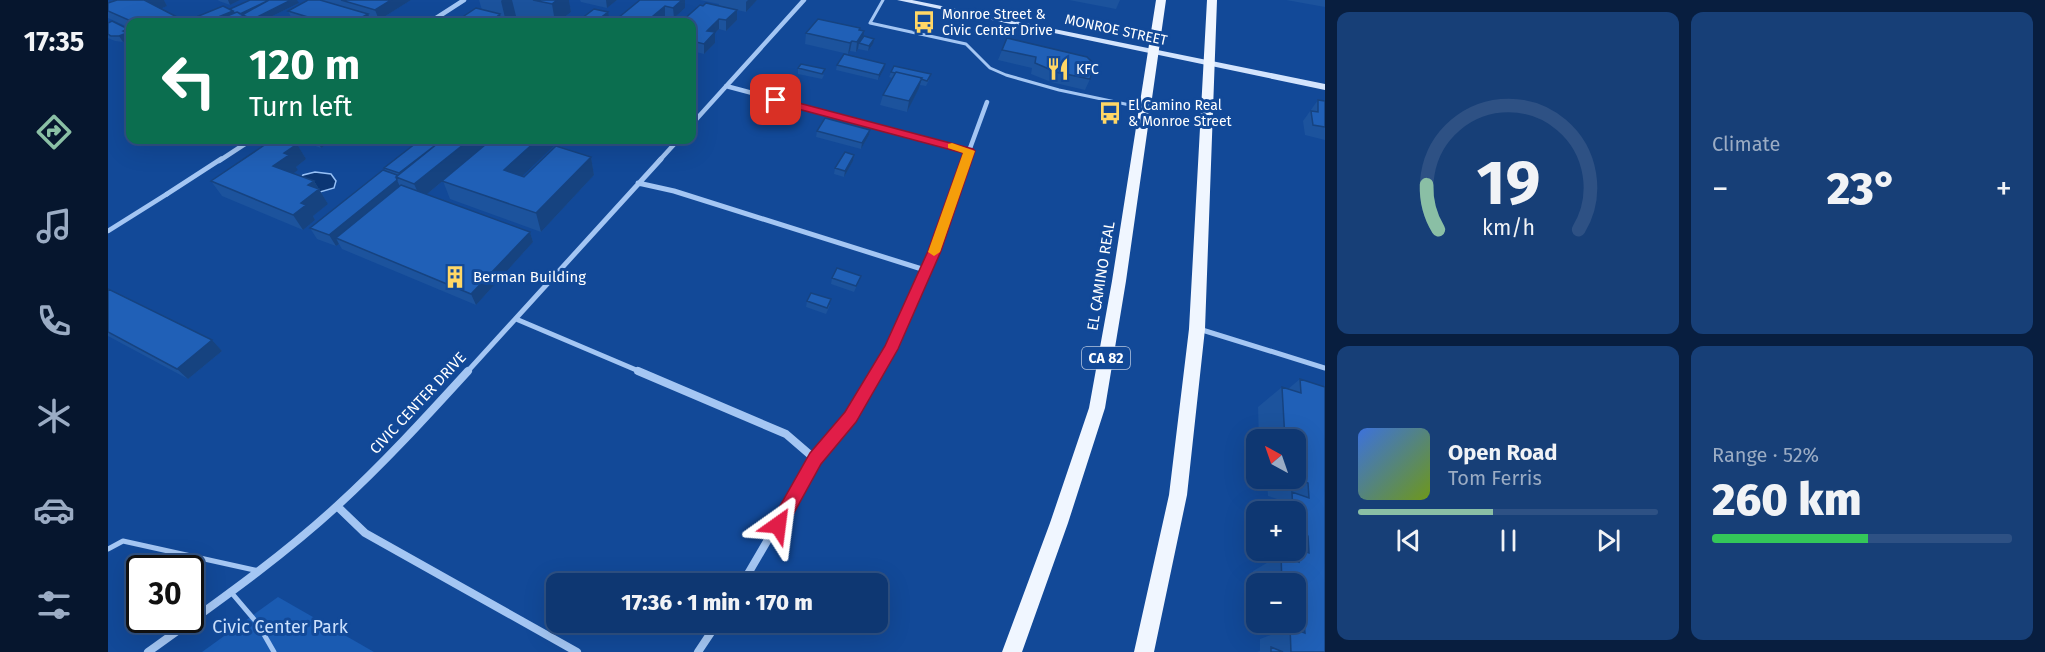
<!DOCTYPE html>
<meta charset="utf-8">
<style>
body{margin:0;font-family:"Fira Sans",sans-serif;background:#173f77;color:#f1f3f6;height:100vh;display:flex;flex-direction:column;font-size:22px;white-space:nowrap}
*{box-sizing:border-box;margin:0}
p{font-size:20px;color:#9bacc4}
.icon{flex:none;width:33px;height:33px;fill:none;stroke:currentColor;stroke-width:2;stroke-linecap:round;stroke-linejoin:round}
.map{position:relative;flex:1;overflow:hidden}
.drawer{display:flex;flex-direction:column;gap:12px;padding:12px;background:#081e3f;width:720px}
.drawer>*{flex:none}
.guide{position:absolute;left:18px;top:18px;width:570px;height:126px;border-radius:12px;box-shadow:0 6px 24px #0002,0 0 0 2px #2e5184;background:#0b6e4f;color:#fff;overflow:hidden}
.needle{width:39px;rotate:320deg}
.buttons{position:absolute;left:1138px;top:429px;display:grid;gap:12px}
.buttons a{display:grid;place-items:center;width:60px;height:60px;border-radius:12px;background:#0e3772;box-shadow:0 6px 24px #0002,0 0 0 2px #2e5184;font-size:30px}
.speed{position:absolute;left:18px;top:555px;display:flex;gap:12px;font-size:30px;font-weight:700;text-align:center}
.speed>*{display:grid;place-content:center;width:78px;height:78px;border-radius:50%;background:#0e3772;box-shadow:0 6px 24px #0002,0 0 0 2px #2e5184;line-height:1}
.speed .limit{border:3px solid #111;border-radius:9px;background:#fff;color:#111}
.pin{position:absolute;display:grid;place-items:center;width:51px;height:51px;color:#fff;margin:-26px;border-radius:12px;box-shadow:0 3px 9px #0006}
.me{position:absolute;width:66px;margin:-33px;rotate:31deg;stroke-linejoin:round;filter:drop-shadow(0 0 4px #0008)}
.turn{display:flex;align-items:center;gap:21px;height:126px;padding:0 24px;font-size:27px}
.turn .icon{width:78px;height:78px;stroke-width:2.5}
.turn b{display:block;font-size:42px;line-height:51px}
.big{font-size:45px;font-weight:800;line-height:1.1}
.drawer .tile{flex:1;display:flex;flex-direction:column;justify-content:center;gap:9px;min-width:0;padding:0 21px;border-radius:12px;background:#173f77}
.drawer .dial{align-items:center;gap:0}
.dial svg{height:156px;overflow:visible;fill:none;stroke:#2e5184;stroke-width:7;stroke-linecap:round;text-anchor:middle}
.dial text{fill:#f1f3f6;stroke:none}
.song{display:flex;align-items:center;gap:18px}
.cover{width:72px;height:72px;border-radius:9px;background:linear-gradient(135deg,hsl(220 70% 55%),hsl(80 70% 35%))}
.played{height:6px;border-radius:3px;background:linear-gradient(90deg,#8abfa5 45%,#2e5184 45%)}
.keys{display:flex;justify-content:space-around;direction:ltr}
.heat{display:flex;justify-content:space-between;align-items:center;font-size:33px;direction:ltr}
.charge{height:9px;border-radius:4px;background:linear-gradient(90deg,#34c759 52%,#2e5184 0)}
.drawer .tiles{flex:1;display:grid;gap:12px;grid-template-columns:repeat(2,1fr)}
.trip{position:absolute;left:438px;top:573px;width:342px;height:60px;border-radius:12px;background:#0e3772;box-shadow:0 6px 24px #0002,0 0 0 2px #2e5184;font-weight:800;line-height:60px;text-align:center}
main{display:flex;flex:1;min-height:0}
.menu{display:flex;flex-direction:column;width:108px;justify-content:space-around;align-items:center;background:#06162e;color:#9bacc4}
.menu .icon{width:42px;height:42px}
.menu .on{color:#8abfa5}
.menu b{font-size:27px;color:#f1f3f6}
.map>svg:first-child{display:block}
</style>
<main>
<nav class="menu">
<b>17:35</b>
<svg class="icon on" aria-label="directions" viewBox="0 0 24 24"><path d="M12 3l9 9-9 9-9-9zM9 14v-3h6M13 9l2 2-2 2"/></svg>
<svg class="icon" aria-label="music" viewBox="0 0 24 24"><path d="M9 18V5l10-2v13"/><circle cx="6" cy="18" r="3"/><circle cx="16" cy="16" r="3"/></svg>
<svg class="icon" aria-label="phone" viewBox="0 0 24 24"><path d="M5 4h4l2 5-3 2q2 4 5 5l2-3 5 2v4C11 20 4 13 5 4z"/></svg>
<svg class="icon" aria-label="climate" viewBox="0 0 24 24"><path d="M12 3v18M4 7l16 10M4 17L20 7"/></svg>
<svg class="icon" aria-label="car" viewBox="0 0 24 24"><path d="M5 17H2v-5l4-1 3-4h7l3 4 3 1v5h-3M9 17h6M6 11h13"/><circle cx="7" cy="17" r="2"/><circle cx="17" cy="17" r="2"/></svg>
<svg class="icon" aria-label="filters" viewBox="0 0 24 24"><path d="M4 7h16M4 17h16"/><circle cx="9" cy="7" r="2"/><circle cx="15" cy="17" r="2"/></svg>
</nav>
<div class="map">
<svg width="1217" height="652" viewBox="0 0 1217 652">
<rect width="100%" height="100%" fill="#124998"/>
<path fill="#1a5bb2" d="M170,597l96,55h-172z"/>
<path fill="#0b3674" stroke="#96c0f6" stroke-width="1.5" d="M207,172l16,2 5,7 -2,7 -14,4 -20,-12 3,-5z"/>
<g fill="none" stroke-linecap="round" stroke-linejoin="round">
<path stroke="#a4c6f3" stroke-width="3" d="M775,0l-13,23 96,21 24,24 16,7 53,15 85,18"/>
<path stroke="#a4c6f3" stroke-width="4.5" d="M0,231l59,-37"/>
<path stroke="#a4c6f3" stroke-width="5" d="M0,549l15,-8 136,30
M122,591l28,33 16,28"/>
<path stroke="#a4c6f3" stroke-width="4.5" d="M322,22l34,-22
M618,86l243,65 -3,10
M584,124l112,-124
M861,151l18,-49
M111,161l32,-21
M551,161l19,-21"/>
<path stroke="#a4c6f3" stroke-width="5" d="M530,183l36,8 251,79 10,-19 31,-92
M59,194l54,-35
M408,319l125,53
M1091,329l126,39
M359,372l194,-213
M769,372l14,-23 34,-79"/>
<path stroke="#a4c6f3" stroke-width="8" d="M530,371l148,63 29,25 -73,125
M707,459l35,-42 28,-46
M229,506l28,27 212,119
M40,652c65,-47 130,-92 189,-146 46,-42 89,-89 131,-135
M590,652l20,-30"/>
<path fill="#d3e4fd" fill-rule="evenodd" d="M789,0h15l413,84v6z"/>
<path fill="#f0f6ff" fill-rule="evenodd" d="M1048,0h10l-40,281 -21,127 -37,115 -46,129h-20l48,-129 39,-115 23,-127z
M1099,0h10l-12,329 -18,166 -33,157h-20l35,-157 20,-166z"/>
</g>
<path fill="#1c539d" d="M9,0h47l3,6 -7,3 19,13h-49v6l-22,-10v-15z
M110,0h22l-10,5 -11,-4z
M214,0h89l-32,20 -9,-3 2,5h-73l-6,-1 -5,-10z
M371,0h90l2,12 -13,10h-12l-30,-6 -10,6 -5,-2 -19,-10z
M472,0h37l-10,8 -26,-6z
M532,0h45v8l-11,10 -9,-2 -5,4 1,2h-42l-1,-4z
M592,0h57l-11,12 -9,-2v10l-11,11 -7,-2 -4,4v10l-11,11 -12,-3v-29l11,-16h16v-2z
M961,0h51l-4,9z
M1178,0h39v7z
M191,3l-39,19h-76l46,-13z
M0,23l20,6 2,4v2l-7,7 -8,-1 -7,-3z
M752,28v2l4,6 9,8 -5,7 -10,-2 -2,3 -6,-1 -2,3 -43,-10 1,-11z
M899,38l83,41 -5,11 -34,-8 -20,-8 1,-6 -34,-8z
M693,64l23,11 -2,4 -24,-5v-6z
M729,65l47,4 -6,11 -42,-10z
M783,72l38,8 -3,6 -6,-1 -13,27 -27,-7 3,-10 9,-17 -3,-1z
M1210,100l7,1v39l-20,-5 -2,-14z
M762,130l-1,5 -8,14 -45,-12 1,-6z
M193,140h31l-11,8 -19,-7z
M259,140h43l-8,6 -9,-4 -5,4z
M312,140h140l-38,36 2,1 67,-20 3,18 -53,57 -91,-33 -7,-18 -16,13 103,38 3,10 -57,63 -134,-56 -3,-5 -3,2 -19,-7 -7,-11 76,-56 -2,-4z
M189,144l9,15 -10,8 2,3 -4,3 20,8 14,23 -15,12 2,4 -12,10 -81,-34 -11,-15z
M746,155l-1,6 -9,16 -10,-3 1,-6z
M753,276l-2,5 -5,11 -23,-8 1,-6z
M0,289l104,51 10,11 -34,28 -80,-43z
M699,301l23,4 -4,9 -20,-7z
M1192,379l25,273h-68l3,-1v-12l13,-5v-10l-4,-2h27v-38h-39v34l-3,-2 -1,-45 26,-15v-4l-4,-2h21v-38h-31v-2l15,-10 -12,-4 -1,-18h29v-38h-37l-1,-33 24,-20 6,2z"/>
<path fill="#164380" d="M42,0h14l3,6 -14,6 -7,-11z
M120,0h12l-10,5z
M161,0l-22,17 3,5h-44l27,-11z
M183,0h6l2,3 -39,19h-6l-1,-3z
M283,0h20l-32,20 -4,-10z
M394,0h10l4,16 -10,6 -5,-21z
M449,0h12l2,12 -13,10h-3l-3,-18z
M498,0h11l-10,8z
M574,0h3v8l-11,10 -1,-10z
M640,0h9l-11,12v-10z
M557,6v10l-5,4 1,2h-9v-5z
M629,10v10l-11,11v-11z
M500,12l1,5 -6,5h-8z
M260,14l4,8h-19z
M392,14l2,8h-10v-1z
M67,16l4,6h-20z
M611,19v10l-4,4v10l-11,11v-10l3,-13z
M20,29l2,4v2l-2,1 2,3 -7,3 -4,-6 4,-5z
M756,31l-1,11 -4,1 -1,6 -2,3 1,-10z
M766,39l-1,5 -5,7 1,-5z
M744,41l-2,10 -2,3 2,-11z
M777,64l-1,5 -6,11 1,-5z
M814,78l-3,10 -12,24 2,-11z
M762,130l-1,5 -8,14 1,-6z
M209,140h15l-11,8z
M276,140h8l1,2 -5,4z
M291,140h11l-8,6z
M361,140h23l-71,59 -7,-15z
M429,140h23l-50,48 -6,-18z
M189,144l9,15 -10,8 2,3 -15,11 -10,-15 11,-13z
M746,155l-1,6 -9,16 1,-6z
M483,157l3,18 -53,57 -5,-19z
M289,180l5,11 -66,47 3,6 -3,2 -7,-11z
M206,181l14,23 -15,12 2,4 -12,10 -10,-15 8,-12 7,-18z
M422,232l3,10 -57,63 -5,-11z
M104,340l10,11 -34,28 -11,-10z"/>
<path fill="#2060b7" stroke="#164380" stroke-width="1.5" d="M9,0h33l-4,1 29,15 -16,6h-26l-25,-11v-8z
M142,0h41l-38,19 -11,-4 27,-15 -29,14 -3,-2 -3,1 -1,-2 -3,-2z
M200,0h12l48,14 -15,8h-34l2,-1 -33,-10z
M233,0h50l-16,10z
M425,0h24l-5,4z
M532,0h42l-9,8 -8,-2 -13,11 8,2 -3,3h-37l3,-3 -5,-1z
M598,3l31,7 -11,10 -7,-1 -12,12 8,1 -11,12 -12,-3v-19h-11l19,-17 3,1z
M115,6l10,5 -27,11h-22z
M368,8l24,6 -8,7 3,1h-40z
M486,9l14,3 -13,10h-18z
M129,12l10,5 -13,5h-22z
M710,19l42,9 -1,2 5,1 -7,11 -5,-1 -2,2 -44,-10z
M4,21l16,8 -5,2 4,2 -8,3h-8l-3,-2v-11z
M756,36l10,3 -5,7 -10,-3z
M899,38l80,19 7,7 -4,15 -34,-7 -21,-9 1,-6 -34,-7z
M736,54l41,10 -6,11 -42,-10z
M693,64l24,5 -3,5 -24,-6z
M786,66l37,8 -4,7 -6,-2 1,-1 -26,-6 -1,1 -4,-1z
M788,72l26,6 -13,23 -26,-6z
M1210,100l7,1v26l-12,-2 -2,-14 7,1z
M717,118l45,12 -8,13 -45,-12z
M164,140h12l13,4 -13,9 5,2 -16,11 41,15 -6,4 11,4 -18,14 5,2 -13,10 -82,-34z
M312,140h22l-43,33 -15,-5z
M334,140h27l-55,44 -18,-7z
M383,140h46l-33,30 20,7 32,-31 35,11 -55,56 -94,-32z
M737,152l9,3 -9,16 -10,-3z
M275,170l14,5 -1,2 1,3 -68,55 -19,-7z
M293,185l129,47 -59,62 -135,-56z
M729,268l24,8 -5,10 -24,-8z
M0,289l104,51 -35,29 -69,-37z
M703,293l20,6 -4,9 -20,-7z
M1192,379l25,8v265h-34l-1,-25 15,6 -2,-22 -7,-3v-24h-14l-1,-29 18,7 -1,-13 11,4 -1,-17 -12,-4v-20h-3l-1,-20 17,6 -1,-15 -12,-5v-38h-11l-3,-53 19,6z
M1163,647l12,5h-12z"/>
<path fill="#e11d48" stroke="#92132f" stroke-width="1.5" d="M668,97l197,52 2,2 -34,100 -43,98 -42,73 -35,42 -37,67 -6,2 -6,-2 -3,-6 3,-5 38,-67 35,-41 40,-66 43,-95 35,-98 -191,-51 -1,-2z"/>
<path fill="#f59e0b" d="M844,143l23,8 -35,101 -6,4 -6,-4 35,-99 -15,-5v-4z"/>
<defs>
<g id="bus-bare" transform="scale(1.8)"><path d="M-5-6H5V4H4V6H2V4H-2V6H-4V4H-5ZM-3.5-4V0h7V-4ZM-3.5 1.2v1.5H-2V1.2ZM2 1.2v1.5H3.5V1.2Z" fill="#ffd766" stroke="#124998" stroke-width="2.5" paint-order="stroke"/></g>
<g id="restaurant-bare" transform="scale(1.8)"><path d="M-5-6h1v4h1v-4h1v4h1v-4h1v5L-1.5 .5V6h-2V.5L-5-1ZM5-6V6H3V1.5H1.5Q1.5-4 5-6Z" fill="#ffd766" stroke="#124998" stroke-width="2.5" paint-order="stroke"/></g>
<g id="building-bare" transform="scale(1.8)"><path d="M-4-6H4V6H1V3H-1V6H-4ZM-2.5-4.3h1.7v1.8h-1.7ZM.8-4.3h1.7v1.8H.8ZM-2.5-1h1.7V.8h-1.7ZM.8-1h1.7V.8H.8Z" fill="#ffd766" stroke="#124998" stroke-width="2.5" paint-order="stroke"/></g>
</defs>
<g fill-rule="evenodd">
<use href="#bus-bare" x="816" y="22"/>
<use href="#restaurant-bare" x="950" y="69"/>
<use href="#bus-bare" x="1002" y="113"/>
<use href="#building-bare" x="347" y="277"/>
</g>
<g text-anchor="middle" dominant-baseline="central" stroke-width="6" stroke-linejoin="round" paint-order="stroke">
<g font-size="14" fill="#fff" stroke="#124998" text-anchor="start">
<text x="834" y="14">Monroe Street &amp;<tspan x="834" dy="16">Civic Center Drive</tspan></text>
<text x="968" y="69">KFC</text>
<text x="1020" y="105">El Camino Real<tspan x="1020" dy="16">&amp; Monroe Street</tspan></text>
</g>
<g font-size="14" fill="#fff" stroke="#124998">
<text transform="translate(1008 30) rotate(12)">MONROE STREET</text>
</g>
<rect fill="#124998" stroke="#b8c8e0" stroke-width="1.5" x="974" y="347" width="48" height="22" rx="4.5"/>
<g font-size="14" font-weight="bold" fill="#fff">
<text x="998" y="358">CA 82</text>
</g>
<g font-size="15" fill="#fff" stroke="#124998">
<text transform="translate(993 276) rotate(-81)">EL CAMINO REAL</text>
<text transform="translate(310 403) rotate(-47)">CIVIC CENTER DRIVE</text>
</g>
<g font-size="15" fill="#fff" stroke="#124998" text-anchor="start">
<text x="365" y="277">Berman Building</text>
</g>
<g font-size="18" fill="#cce1fd" stroke="#124998">
<text x="172" y="627">Civic Center Park</text>
</g>
</g>
</svg>
<div class="buttons">
<a><svg class="needle" viewBox="-14 -14 28 28"><path d="M0-13l5 13h-10z" fill="#e53935"/><path d="M0 13l5-13h-10z" fill="#9bacc4"/></svg></a>
<a>+</a>
<a>−</a>
</div>
<div class="speed"><div class="limit">30</div></div>
<div class="pin" style="left:668px;top:100px;background:#d93025"><svg class="icon" aria-label="arrive" viewBox="0 0 24 24"><path d="M6 21V4h12l-3 4 3 4H6"/></svg></div>
<svg class="me" style="left:670px;top:525px" viewBox="-20 -20 40 40"><path d="M0-17L14 15 0 8-14 15z" fill="#e11d48" stroke="#fff" stroke-width="4"/></svg>
<div class="trip">17:36 · 1 min · 170 m</div>
<div class="guide">
<div class="turn"><svg class="icon" aria-label="left" viewBox="0 0 24 24"><path d="M17 20v-9H6M10 6l-5 5 5 5"/></svg><div><b>120 m</b>Turn left</div></div>
</div>
</div>
<section class="drawer">
<div class="tiles">
<div class="tile dial"><svg viewBox="0 0 100 80">
<path d="M14 69A42 42 0 1 1 86 69"/>
<path d="M14 69A42 42 0 0 1 8 46" stroke="#8abfa5"/>
<text x="50" y="56" font-size="32" font-weight="700">19</text>
<text x="50" y="72" font-size="11">km/h</text>
</svg></div>
<div class="tile"><p>Climate</p>
<div class="heat"><a>−</a><b class="big">23°</b><a>+</a></div>
</div>
<div class="tile">
<div class="song"><i class="cover"></i><div><b>Open Road</b><p>Tom Ferris</p></div></div>
<div class="played"></div>
<div class="keys"><svg class="icon" aria-label="previous" viewBox="0 0 24 24"><path d="M18 5L8 12l10 7zM5 5v14"/></svg><svg class="icon" aria-label="pause" viewBox="0 0 24 24"><path d="M8 5v14M16 5v14"/></svg><svg class="icon" aria-label="next" viewBox="0 0 24 24"><path d="M6 5l10 7-10 7zM19 5v14"/></svg></div>
</div>
<div class="tile"><p>Range · 52%</p><b class="big">260 km</b><div class="charge"></div></div>
</div>
</section>
</main>
